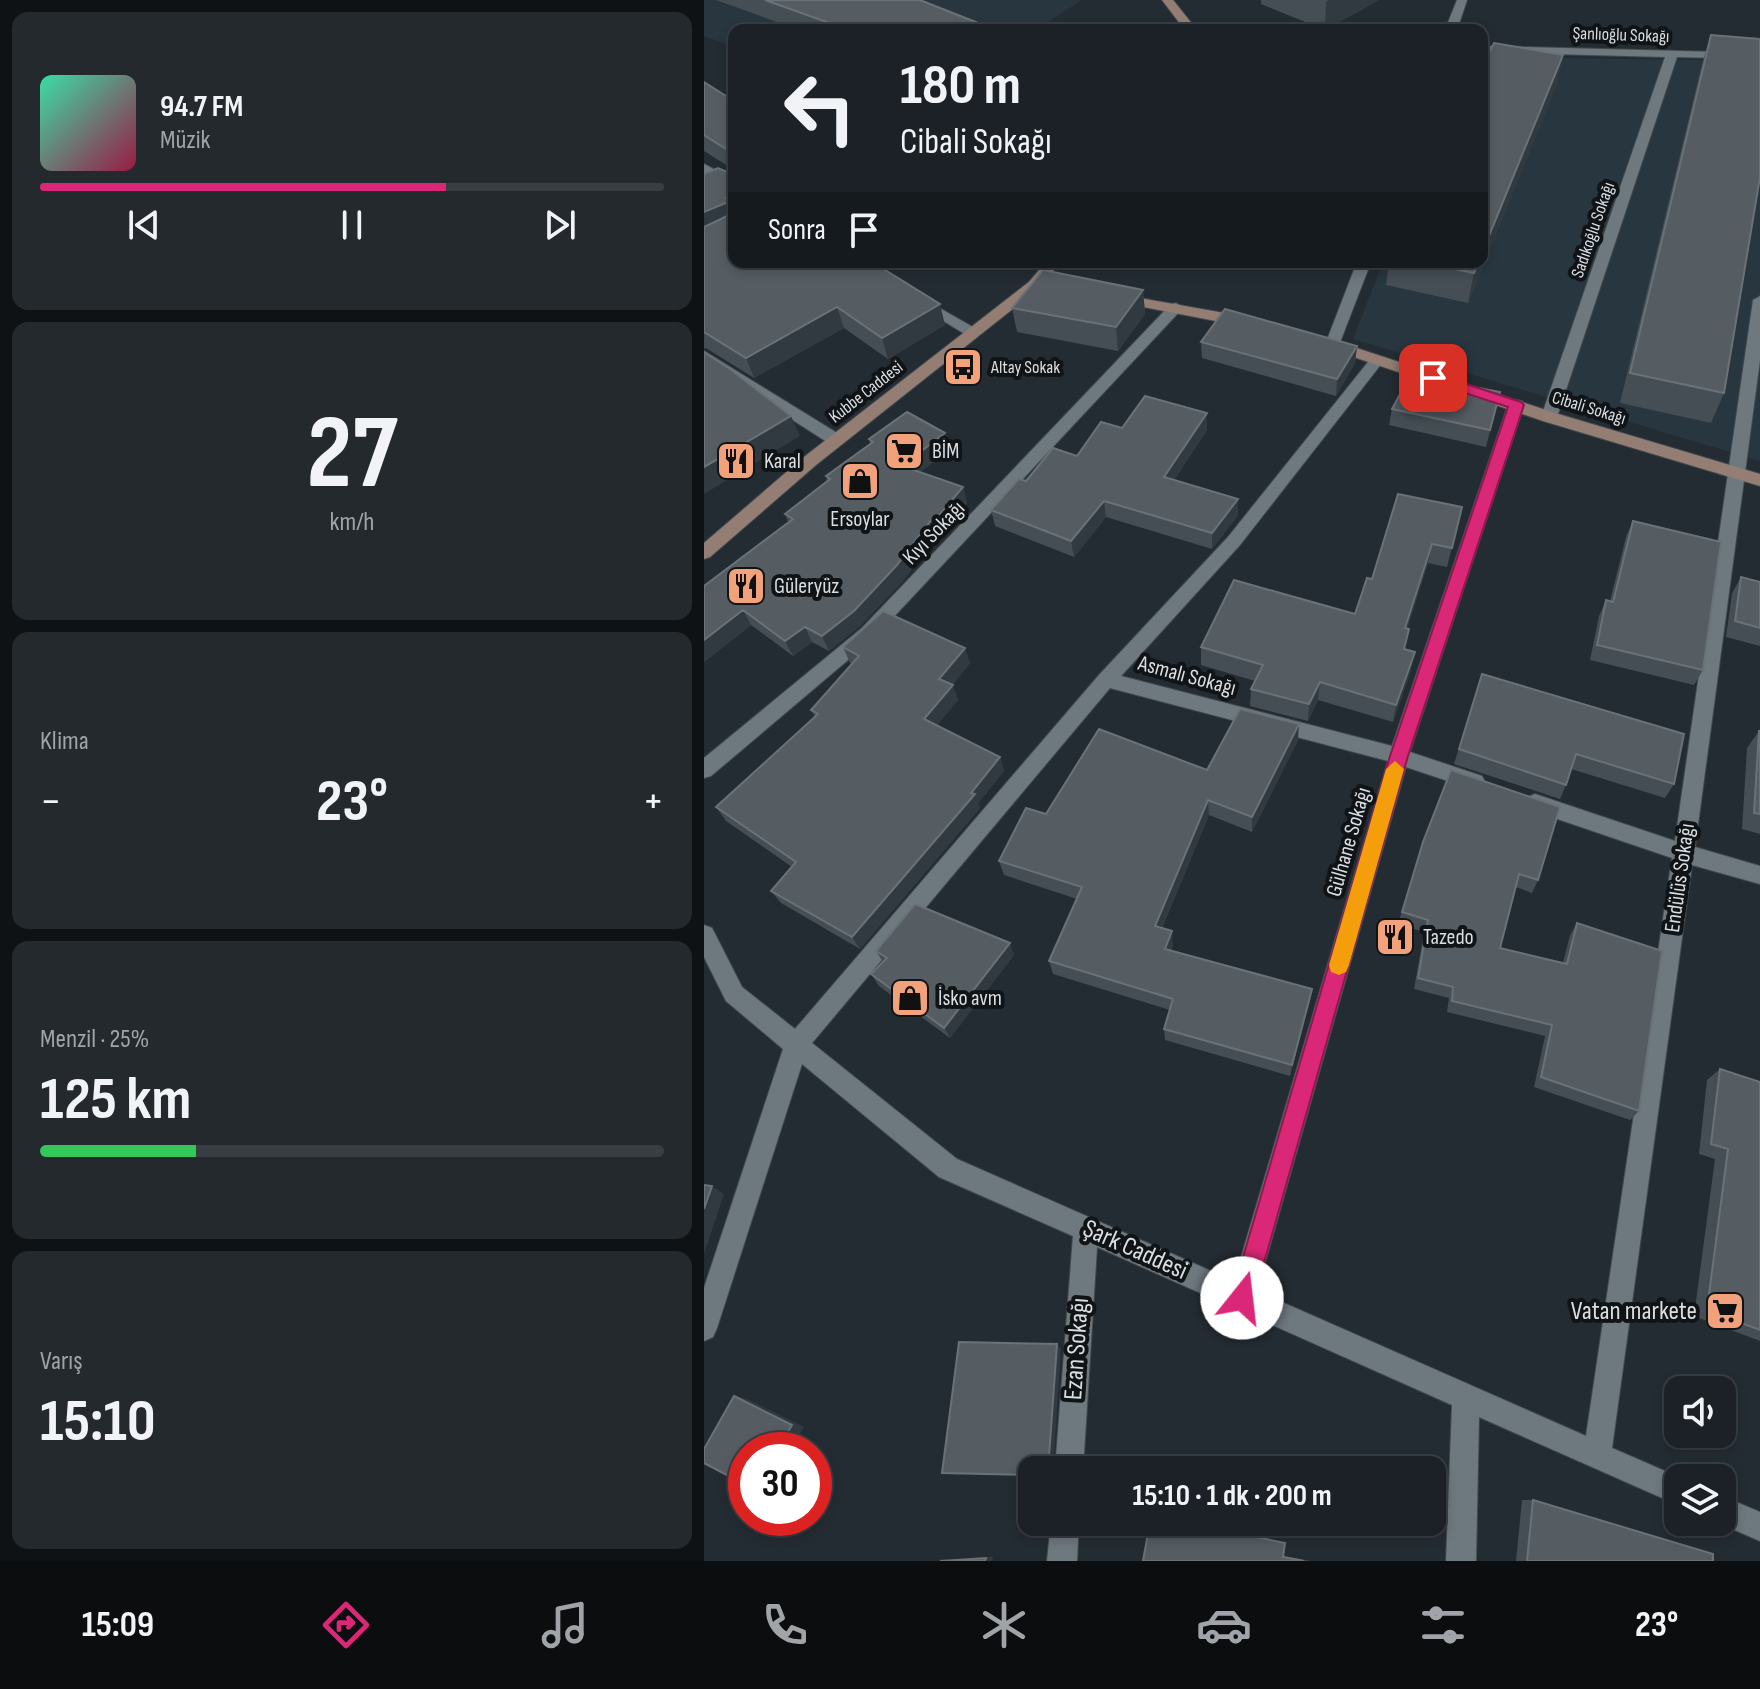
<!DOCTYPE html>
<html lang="tr">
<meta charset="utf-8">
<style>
body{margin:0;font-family:"Sofia Sans Condensed",sans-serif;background:#24292e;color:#f1f3f6;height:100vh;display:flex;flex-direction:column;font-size:30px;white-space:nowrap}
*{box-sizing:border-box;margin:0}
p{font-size:26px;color:#a0a3a7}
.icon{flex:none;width:44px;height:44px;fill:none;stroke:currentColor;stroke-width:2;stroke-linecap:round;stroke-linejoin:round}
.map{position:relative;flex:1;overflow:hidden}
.sheet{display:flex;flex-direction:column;gap:12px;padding:12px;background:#0f1215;width:704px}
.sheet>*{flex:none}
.top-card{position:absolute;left:24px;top:24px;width:760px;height:244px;border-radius:16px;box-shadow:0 4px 12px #0003,0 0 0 2px #393e43;background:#1b2126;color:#f1f3f6;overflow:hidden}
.tools{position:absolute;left:960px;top:1376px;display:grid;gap:16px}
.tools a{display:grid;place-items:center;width:72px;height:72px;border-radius:16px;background:#1b2126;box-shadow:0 4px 12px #0003,0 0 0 2px #393e43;font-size:40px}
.speed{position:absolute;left:24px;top:1432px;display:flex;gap:16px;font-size:40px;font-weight:700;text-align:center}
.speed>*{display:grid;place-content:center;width:104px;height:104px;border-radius:50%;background:#1b2126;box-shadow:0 4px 12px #0003,0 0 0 2px #393e43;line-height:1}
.speed .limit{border:12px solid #d22;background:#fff;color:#111}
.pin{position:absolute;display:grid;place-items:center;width:68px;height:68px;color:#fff;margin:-34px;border-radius:16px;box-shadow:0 4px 12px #0006}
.me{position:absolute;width:88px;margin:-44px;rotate:16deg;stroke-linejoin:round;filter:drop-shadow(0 0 6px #0008)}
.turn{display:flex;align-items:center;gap:28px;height:168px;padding:0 40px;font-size:36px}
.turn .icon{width:104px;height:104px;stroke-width:2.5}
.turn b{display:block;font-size:56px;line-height:68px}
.then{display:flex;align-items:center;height:76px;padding:0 40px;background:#0003;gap:16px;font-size:30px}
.big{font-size:60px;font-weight:700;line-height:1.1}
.sheet .tile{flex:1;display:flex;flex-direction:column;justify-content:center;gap:12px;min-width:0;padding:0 28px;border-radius:16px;background:#24292e}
.sheet .dial{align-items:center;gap:0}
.dial b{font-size:104px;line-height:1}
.song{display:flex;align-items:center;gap:24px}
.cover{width:96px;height:96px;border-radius:12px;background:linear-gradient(135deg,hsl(160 70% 55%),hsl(340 70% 35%))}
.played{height:8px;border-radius:4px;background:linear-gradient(90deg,#db2777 65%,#393e43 65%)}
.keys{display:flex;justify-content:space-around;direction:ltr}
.heat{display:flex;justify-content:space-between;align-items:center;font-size:44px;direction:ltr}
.charge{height:12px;border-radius:6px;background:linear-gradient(90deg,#34c759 25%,#393e43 0)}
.trip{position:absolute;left:314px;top:1456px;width:428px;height:80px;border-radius:16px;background:#1b2126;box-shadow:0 4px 12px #0003,0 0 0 2px #393e43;font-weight:700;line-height:80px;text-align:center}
.tab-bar{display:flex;height:128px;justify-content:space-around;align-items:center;background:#0b0d0f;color:#a0a3a7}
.tab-bar .icon{width:56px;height:56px}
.tab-bar .on{color:#db2777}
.tab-bar b{font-size:36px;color:#f1f3f6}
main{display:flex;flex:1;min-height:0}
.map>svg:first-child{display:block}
</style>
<main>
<section class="sheet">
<div class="tile">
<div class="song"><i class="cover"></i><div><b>94.7 FM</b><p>Müzik</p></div></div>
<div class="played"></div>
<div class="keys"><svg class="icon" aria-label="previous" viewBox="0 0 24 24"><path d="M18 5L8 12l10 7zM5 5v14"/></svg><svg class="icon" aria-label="pause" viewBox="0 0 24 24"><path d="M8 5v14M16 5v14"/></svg><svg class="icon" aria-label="next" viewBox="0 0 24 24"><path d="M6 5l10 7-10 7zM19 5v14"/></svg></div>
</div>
<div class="tile dial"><b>27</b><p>km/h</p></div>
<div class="tile"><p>Klima</p>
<div class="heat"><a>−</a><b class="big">23°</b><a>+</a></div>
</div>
<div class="tile"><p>Menzil · 25%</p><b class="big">125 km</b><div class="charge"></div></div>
<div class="tile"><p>Varış</p><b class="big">15:10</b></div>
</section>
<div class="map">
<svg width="1056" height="1561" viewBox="0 0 1056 1561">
<rect width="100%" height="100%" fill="#242c33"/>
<path fill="#283640" d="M0,0h378l-46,30h-302v17l-30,-11z
M778,57l278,4v400l-407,-122 30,-77h99z"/>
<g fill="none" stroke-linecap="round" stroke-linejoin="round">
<g stroke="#42494e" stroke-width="2">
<path id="street" d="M753,0h10l-10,30h-12z
M778,46l278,7v6l-83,-2 -120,360 -8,5 -8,-5 124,-360 -183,-5z
M0,164l30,16v10l-30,-17z
M653,262h14l-32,83 -2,3h-10l-2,-3z
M1056,296v64l-65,487 65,19v18l-68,-19 -80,583 69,30h-3v27l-199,-88 -3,144h-30l6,-156 -355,-158 -14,223h-28l18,-234 -134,-59 -137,-113 -85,264 -4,9 -9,4v-53l79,-239 -57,-48 -22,-44v-32l8,3 30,59 53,42 304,-354 129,-138 144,-180h10v6l-142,182 -119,131 271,70 116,-341 8,-5 6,1 2,4 -114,347 72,24 3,6 -3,6 -7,2 -69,-23 -149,524 329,145 86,-578 -144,-49 -3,-6 3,-6 7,-3 140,47 78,-541zM406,688l278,73 -154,520 -277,-122 -145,-116z
M218,298l56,32 2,3 -7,5 -5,-2 -51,-31v-6z
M472,303l7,4 -2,3 -307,328 -163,138 -7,2v-20l158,-130 309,-324z
M0,351l138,85v8h-12l-126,-81z
M1018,1496l38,16v29l-44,-19h6z
M347,1522h28l-2,39h-30z"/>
</g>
<g stroke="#42494e" stroke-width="2">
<path id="secondary" d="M458,0h11l20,25v5h-12v-5z
M342,262h14l-21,26 -223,177 -106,92 -6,2v-16l100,-86 225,-175z
M413,294l130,23 7,5 -7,5 -135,-26 -2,-3z
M628,340l223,73 205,61v12l-217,-65 -216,-73v-6z"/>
</g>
<use href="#street" fill="#6e787f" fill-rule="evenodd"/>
<use href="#secondary" fill="#947e74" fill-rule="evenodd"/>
</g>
<path fill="#454e54" d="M12,0h204l76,30h-197z
M557,0h118l-54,30 -64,-26z
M1007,35l13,358 -13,30 -91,-20 82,-339z
M0,82l30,19v161l211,63 -57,34 -44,-31 -90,50 -48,-30 -2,1v-175l23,-2 1,-6 -24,-15z
M853,84l-89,219 -82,-18 3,-23h93z
M575,262h29l-4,7z
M439,290l2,24 -27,37 -101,-19 -5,-24z
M497,342l156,4 -2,17 -19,33 -134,-38z
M796,392l-14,55 -97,-22 3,-16z
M503,413v17l-33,50 64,19v16l-26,34 -106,-32 -32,40 -79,-31 -4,-16 35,-29 51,-25 45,-28z
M165,439l81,11 -30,22 43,15 4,16 -27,33 -3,-1 -34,46 -43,45 -31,25 -17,-9 -19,14 -42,-31 -47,37v-76l84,-64 -3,-8 42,-33 -1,-5 44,-32z
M758,507l-15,60 -19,-4 -21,66 -2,20 6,21 -18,52 -75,-22 -10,21 -58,-15 1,-17 4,-8 -54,-16v-18l154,-33 17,-35z
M929,521l70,149 -9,15 -104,-25 9,-44 7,-16 4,1 16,-64z
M1037,577l19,5v64l-34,-9 6,-44z
M139,647l127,16 -18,22 6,15 -21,25 63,32 4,14 -26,32 2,5 -120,141 -79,-46 -10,-12 21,-24 -66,-46 -10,-14 99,-90 -4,-7 42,-46 -3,-1z
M778,674l192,110 -9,14 -94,-29 -5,16 -6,14 -106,-35z
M1055,731h1v103l-18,-5 5,-81z
M594,740l-46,92 -43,-17 -47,113 11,16 -2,7 141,38 -2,12 -20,75 -125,-36 -1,-11 6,-19 -117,-36 -4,-13 28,-62 -73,-24 -5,-14 47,-47 161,-44z
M719,842l115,38 -6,13 -16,-6 -16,61 63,15 7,-28 7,-12 62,188 -9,9 -96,-33 11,-51 -98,-24 2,-14 -35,-9 10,-57 -26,-8z
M172,951l138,4 -64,83 -71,-52 -8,-12 12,-12z
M1016,1069l40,13v259l-66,-25 21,-157 -16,-5 8,-74z
M818,1500h11l180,61h-197z
M446,1522h37l96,20 2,1 -1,13 27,5h-168z"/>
<path fill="#313a40" d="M625,0h50l-54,30 1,-28z
M859,55l-6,29 -89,219 6,-30 4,-11h4v-9z
M30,194v30l-30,12v-24z
M439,290l2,24 -27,37 -2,-24z
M236,304l5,21 -57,34 -6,-21z
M133,307l7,21 -90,50 -8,-20z
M653,346l-2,17 -19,33 1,-17z
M503,413v17l-42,63 -1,-16z
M87,416l9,20 -96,58v-27z
M241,433l5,17 -43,32 -5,-16z
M259,487l4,16 -27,33 -5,-16z
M534,499v16l-26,34v-16z
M400,501l2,16 -32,40 -3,-16z
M228,519l5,16 -34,46 -43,45 -31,25 -7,-15z
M728,544l-4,19 -26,83 3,-18z
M39,610l8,15 -47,37v-22z
M101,627l7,15 -19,14 -8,-15z
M261,648l5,15 -26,31 -5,-15z
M711,652l-4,18 -18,52 3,-17z
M616,682l-2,18 -10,21 1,-17z
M249,685l5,15 -28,34 -6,-15z
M595,724l-1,16 -46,92v-15z
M296,757l4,14 -26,32 2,5 -120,141 -8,-12z
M504,800l1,15 -52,124 -2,-13z
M468,931l1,13 -6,18 -2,-13z
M306,943l4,12 -64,83 -6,-10z
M608,989l-2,12 -20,75 2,-11z
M8,1186l12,8 -20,60v-45z
M353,1344l4,5 -8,121h-5z
M30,1396l13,3 57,28 -13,23h-13z
M289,1556l-1,5h-7l1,-3z"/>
<path fill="#555d63" stroke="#6a7277" stroke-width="2" d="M61,0h155l76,30h-147z
M1007,35l49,4v138l-36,216 -94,-20z
M790,43l69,12 -81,198v-186z
M0,82l30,19v53l-30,-19z
M30,160v34l-8,4 8,4v60h138l68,42 -58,34 -45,-31 -91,51 -42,-26v-105l23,-11 1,-14 -24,10v-38l14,-6 9,4 2,-10z
M718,262h56l-4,11z
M339,270l100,20 -27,37 -104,-19z
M521,309l132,37 -20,33 -136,-37z
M0,352l26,17 61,47 -87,51z
M706,375l90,17 -10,38 -98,-21z
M441,396l62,17 -43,64 74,22 -26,34 -108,-32 -33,40 -80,-31 28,-31 7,2 27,-33 24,8 24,-34 21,6z
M203,412l38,21 -43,33 61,21 -28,33 -3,-1 -35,46 -43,46 -32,25 -17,-9 -20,14 -42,-31 -39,30v-54l89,-67 -8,-5 45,-35 -4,-3 47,-34 -4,-3z
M694,494l64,13 -10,41 -20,-4 -27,84 4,1 -5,20 11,3 -19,53 -76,-23 -11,22 -58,-15 12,-24 -62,-18 33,-67 121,34 12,-36 5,1z
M929,521l88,21 -18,128 -106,-25 9,-45 7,2z
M1037,577l19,5v46l-25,-7z
M179,611l82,37 -26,31 14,6 -29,34 76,38 -29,36 4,1 -123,143 -81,-46 25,-29 -80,-55 102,-93 -7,-4 48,-54 -16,-9z
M778,674l202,60 -10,50 -98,-30 -10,31 -107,-36z
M536,709l59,15 -47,93 -44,-17 -53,126 17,5 -7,18 147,40 -20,76 -128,-36 9,-30 -124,-38 33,-74 -83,-26 27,-53 20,6 53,-85 108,41z
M1055,731h1v83l-6,-1z
M747,770l109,37 -22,73 -19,-6 -19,74 67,16 10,-41 85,28 -23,160 -98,-34 11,-52 -100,-24 1,-14 -35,-9 10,-58 -26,-8 21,-70z
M211,904l95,39 -66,85 -73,-54 16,-16 -11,-7z
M1016,1069l40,13v248l-53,-20 21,-161 -17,-5z
M0,1185l8,1 -8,23z
M255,1342l98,2 -9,126h-16v5l-90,-2z
M30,1396l58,29 -14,25h-32v35l-42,-22v-14z
M829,1500l180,54v7h-186z
M446,1522h32l103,21 -2,14 21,4h-161z
M282,1558l-1,3h-45z"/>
<path fill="#db2777" stroke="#8e194d" stroke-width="2" d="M729,373l88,29 3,3 -116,351 -154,542 -3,8 -9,4 -8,-4 -3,-8 159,-542 118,-349 -80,-26 -2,-3z"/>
<path fill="#f59e0b" d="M691,761l9,8 -55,196 -3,7 -7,3 -8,-3 -2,-7 57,-196z"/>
<defs>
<g id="bus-square" transform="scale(2)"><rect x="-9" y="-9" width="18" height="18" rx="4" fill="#f1a27b" stroke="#101417"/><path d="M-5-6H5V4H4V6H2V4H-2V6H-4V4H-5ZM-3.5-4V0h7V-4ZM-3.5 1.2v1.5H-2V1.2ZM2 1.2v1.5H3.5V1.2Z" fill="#111"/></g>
<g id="supermarket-square" transform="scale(2)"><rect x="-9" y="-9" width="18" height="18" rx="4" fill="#f1a27b" stroke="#101417"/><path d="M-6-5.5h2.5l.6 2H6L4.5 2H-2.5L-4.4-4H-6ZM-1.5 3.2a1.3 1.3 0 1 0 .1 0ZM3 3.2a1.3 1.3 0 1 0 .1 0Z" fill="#111"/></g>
<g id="restaurant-square" transform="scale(2)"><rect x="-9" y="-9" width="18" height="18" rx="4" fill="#f1a27b" stroke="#101417"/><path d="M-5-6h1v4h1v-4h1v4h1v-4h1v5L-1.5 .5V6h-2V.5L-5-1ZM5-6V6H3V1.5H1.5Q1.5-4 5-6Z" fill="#111"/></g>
<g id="shop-square" transform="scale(2)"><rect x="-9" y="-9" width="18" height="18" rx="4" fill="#f1a27b" stroke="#101417"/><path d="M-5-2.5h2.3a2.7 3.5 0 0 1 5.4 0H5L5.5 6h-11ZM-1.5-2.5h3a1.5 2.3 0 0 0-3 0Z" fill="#111"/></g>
</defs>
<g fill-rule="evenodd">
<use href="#bus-square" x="259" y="367"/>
<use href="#supermarket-square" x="200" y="451"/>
<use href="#restaurant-square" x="32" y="461"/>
<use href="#shop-square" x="156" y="481"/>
<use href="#restaurant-square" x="42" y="586"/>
<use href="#restaurant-square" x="691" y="937"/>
<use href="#shop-square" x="206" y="998"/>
<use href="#supermarket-square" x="1021" y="1311"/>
</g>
<g text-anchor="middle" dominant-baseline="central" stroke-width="8" stroke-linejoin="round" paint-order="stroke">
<g font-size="18" fill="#d9dee2" stroke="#101417">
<text transform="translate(917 35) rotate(2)">Şanlıoğlu Sokağı</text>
<text transform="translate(889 230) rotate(-71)">Sadıkoğlu Sokağı</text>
<text transform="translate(162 392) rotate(-38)">Kubbe Caddesi</text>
<text transform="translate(885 408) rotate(17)">Cibali Sokağı</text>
</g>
<g font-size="18" fill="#d9dee2" stroke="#101417" text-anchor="start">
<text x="287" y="367">Altay Sokak</text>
</g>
<g font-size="22" fill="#d9dee2" stroke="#101417" text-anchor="start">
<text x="228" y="451">BİM</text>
<text x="60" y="461">Karal</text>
<text x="156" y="519" text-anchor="middle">Ersoylar</text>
<text x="70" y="586">Güleryüz</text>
<text x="719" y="937">Tazedo</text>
<text x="234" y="998">İsko avm</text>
</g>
<g font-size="22" fill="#d9dee2" stroke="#101417">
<text transform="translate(230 533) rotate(-46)">Kıyı Sokağı</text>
<text transform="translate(483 676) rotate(15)">Asmalı Sokağı</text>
<text transform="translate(645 842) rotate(-74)">Gülhane Sokağı</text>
<text transform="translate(976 878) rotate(-82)">Endülüs Sokağı</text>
</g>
<g font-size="26" fill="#d9dee2" stroke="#101417">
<text transform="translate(431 1250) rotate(24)">Şark Caddesi</text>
<text transform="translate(373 1349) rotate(-86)">Ezan Sokağı</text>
</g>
<g font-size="26" fill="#d9dee2" stroke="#101417" text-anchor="end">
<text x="993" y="1311">Vatan markete</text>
</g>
</g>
</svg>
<div class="tools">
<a><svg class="icon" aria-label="sound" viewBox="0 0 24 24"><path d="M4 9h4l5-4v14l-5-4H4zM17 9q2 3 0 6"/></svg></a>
<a><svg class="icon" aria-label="layers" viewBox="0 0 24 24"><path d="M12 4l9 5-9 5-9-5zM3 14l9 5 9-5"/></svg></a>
</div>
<div class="speed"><div class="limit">30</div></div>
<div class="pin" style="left:729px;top:378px;background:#d93025"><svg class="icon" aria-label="arrive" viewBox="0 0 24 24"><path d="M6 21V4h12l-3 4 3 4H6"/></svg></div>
<svg class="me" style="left:538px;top:1298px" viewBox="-20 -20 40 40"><circle r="19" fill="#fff"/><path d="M0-13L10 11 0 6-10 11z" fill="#db2777"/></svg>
<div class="trip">15:10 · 1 dk · 200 m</div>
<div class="top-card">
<div class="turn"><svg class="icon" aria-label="left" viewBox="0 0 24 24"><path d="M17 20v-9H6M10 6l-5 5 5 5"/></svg><div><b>180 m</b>Cibali Sokağı</div></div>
<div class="then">Sonra<svg class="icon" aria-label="arrive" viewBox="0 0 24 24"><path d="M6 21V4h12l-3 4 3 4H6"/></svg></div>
</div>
</div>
</main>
<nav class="tab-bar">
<b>15:09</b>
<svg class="icon on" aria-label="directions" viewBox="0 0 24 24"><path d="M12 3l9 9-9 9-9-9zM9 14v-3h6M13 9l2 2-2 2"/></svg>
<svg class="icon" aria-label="music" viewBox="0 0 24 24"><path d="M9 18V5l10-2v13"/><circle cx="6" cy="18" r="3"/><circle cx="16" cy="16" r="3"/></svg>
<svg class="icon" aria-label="phone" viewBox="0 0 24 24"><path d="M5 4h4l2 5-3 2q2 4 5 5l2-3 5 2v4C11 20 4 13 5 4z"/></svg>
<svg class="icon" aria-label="climate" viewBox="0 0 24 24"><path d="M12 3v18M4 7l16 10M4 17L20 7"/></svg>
<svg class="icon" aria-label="car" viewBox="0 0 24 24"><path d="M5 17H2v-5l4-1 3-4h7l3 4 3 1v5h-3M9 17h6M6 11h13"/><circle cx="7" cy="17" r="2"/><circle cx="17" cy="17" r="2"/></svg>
<svg class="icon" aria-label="filters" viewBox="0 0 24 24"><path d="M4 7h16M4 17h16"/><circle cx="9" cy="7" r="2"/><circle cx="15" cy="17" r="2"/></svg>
<b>23°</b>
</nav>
